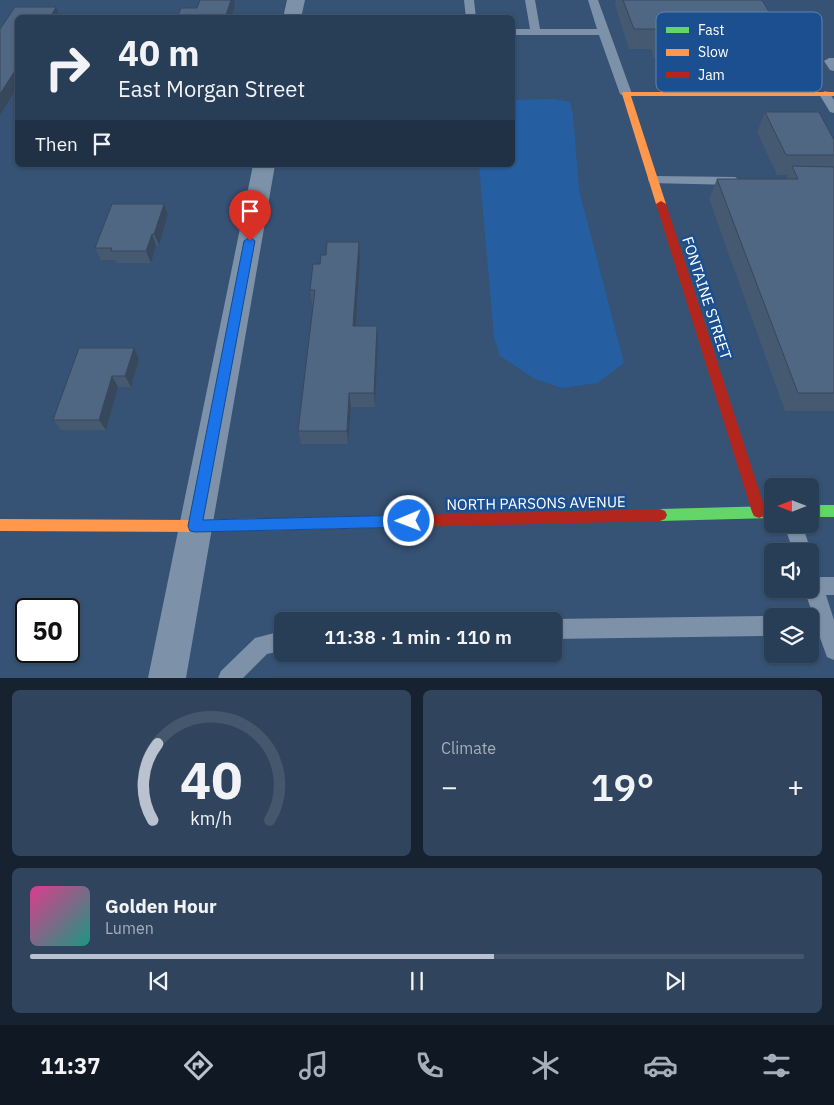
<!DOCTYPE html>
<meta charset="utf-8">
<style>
body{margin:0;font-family:"IBM Plex Sans",sans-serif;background:#30455d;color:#f1f3f6;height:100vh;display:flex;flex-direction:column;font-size:19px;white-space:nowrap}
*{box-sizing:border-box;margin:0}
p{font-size:16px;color:#a5aeba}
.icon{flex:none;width:28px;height:28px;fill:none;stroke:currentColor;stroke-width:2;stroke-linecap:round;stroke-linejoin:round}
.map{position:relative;height:678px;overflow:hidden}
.drawer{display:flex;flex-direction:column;gap:12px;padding:12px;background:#162230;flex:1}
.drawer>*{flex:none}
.hud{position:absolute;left:15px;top:15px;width:500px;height:152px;border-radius:8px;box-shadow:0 1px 4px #0004,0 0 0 1px #44576d;background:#283e57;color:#f1f3f6;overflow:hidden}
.needle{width:32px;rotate:270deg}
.buttons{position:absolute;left:764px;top:478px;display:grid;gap:10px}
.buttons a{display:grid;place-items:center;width:55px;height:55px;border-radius:8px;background:#283e57;box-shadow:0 1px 4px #0004,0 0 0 1px #44576d;font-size:25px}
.speed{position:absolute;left:15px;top:598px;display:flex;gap:10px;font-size:25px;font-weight:700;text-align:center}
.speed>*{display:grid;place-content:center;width:65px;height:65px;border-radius:50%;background:#283e57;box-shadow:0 1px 4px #0004,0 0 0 1px #44576d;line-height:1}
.speed .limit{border:2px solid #111;border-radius:8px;background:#fff;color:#111}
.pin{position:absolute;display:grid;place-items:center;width:42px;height:42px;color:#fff;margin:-51px -21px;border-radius:50% 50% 50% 0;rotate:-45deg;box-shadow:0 0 5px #0007}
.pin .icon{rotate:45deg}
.me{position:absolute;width:55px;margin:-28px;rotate:269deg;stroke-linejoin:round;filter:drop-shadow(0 0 4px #0008)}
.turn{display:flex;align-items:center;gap:18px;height:105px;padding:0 20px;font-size:22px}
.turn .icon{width:65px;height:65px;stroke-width:2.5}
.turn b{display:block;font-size:35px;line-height:42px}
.then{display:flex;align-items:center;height:48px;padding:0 20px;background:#0003;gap:10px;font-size:19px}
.big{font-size:38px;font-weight:600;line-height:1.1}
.drawer .tile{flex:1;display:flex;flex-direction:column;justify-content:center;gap:8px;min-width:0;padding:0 18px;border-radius:8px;background:#30455d}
.drawer .dial{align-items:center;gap:0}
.dial svg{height:130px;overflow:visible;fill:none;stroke:#44576d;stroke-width:7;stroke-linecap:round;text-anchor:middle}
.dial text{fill:#f1f3f6;stroke:none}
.song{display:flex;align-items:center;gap:15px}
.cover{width:60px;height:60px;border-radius:8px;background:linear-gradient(135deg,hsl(330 70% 55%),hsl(170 70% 35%))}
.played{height:5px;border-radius:2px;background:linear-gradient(90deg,#b9c2ce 60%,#44576d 60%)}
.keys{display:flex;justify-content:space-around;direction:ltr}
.heat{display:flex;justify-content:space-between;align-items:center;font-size:28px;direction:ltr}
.drawer .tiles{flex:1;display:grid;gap:12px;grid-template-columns:1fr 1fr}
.tile:last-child{grid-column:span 2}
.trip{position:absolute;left:274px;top:612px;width:288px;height:50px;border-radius:8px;background:#283e57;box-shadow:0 1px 4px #0004,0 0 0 1px #44576d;font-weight:600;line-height:50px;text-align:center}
.tabs{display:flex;height:80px;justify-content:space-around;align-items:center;background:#101923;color:#a5aeba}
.tabs .icon{width:35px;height:35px}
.tabs .on{color:#b9c2ce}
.tabs b{font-size:22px;color:#f1f3f6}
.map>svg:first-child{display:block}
</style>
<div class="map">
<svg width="834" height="678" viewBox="0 0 834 678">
<rect width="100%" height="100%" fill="#365274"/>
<path fill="#265fa1" d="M553,99l17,3 3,13 6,75 45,173 -27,20 -35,5 -27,-9 -35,-23 -6,-19 -15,-172h33l1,-65z"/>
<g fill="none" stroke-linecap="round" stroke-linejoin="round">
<path fill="#7d92a8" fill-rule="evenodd" d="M464,0h10l2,18h-10z
M525,0h10l5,29h57l-9,-29h10l34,94 -2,2 -4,1 -6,-3 -21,-59h-87v-6h18z
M829,58h5v13l-4,-1 -6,-9z
M825,91l4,1 5,8v13l-4,-1 -11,-18z
M654,176l81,1 6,4 -6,4 -85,-2 -2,-3 2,-3z
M784,524h18l9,27 -1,3v-3h-17z
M810,568l7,3 2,6h15v18h-8l8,25v40l-7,-3 -8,-22h-9v-19h-3l6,-1 -9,-26h6z
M772,616v20l-220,3v-18h-5l5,-2z
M282,631v20l-15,3 -24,24h-25l3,-7 34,-33z"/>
<path fill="#7d92a8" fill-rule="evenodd" d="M287,0h18l-4,18h-18z
M253,165h22l-89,513h-38z"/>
<path fill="#63d668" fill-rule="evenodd" d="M810,505h24v12h-24z
M772,506v12l-112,3 -5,-2 -2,-4 2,-4 5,-2z"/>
<path fill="#ff974d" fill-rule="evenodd" d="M623,92h211v4h-203l35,108 -5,3 -5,-3 -34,-110z
M410,515l5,2 2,4 -2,4 -5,2 -215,5 -195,-1v-12l195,1z"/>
<path fill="#b3261e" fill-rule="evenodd" d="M661,201l5,3 100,308 -2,4 -5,2 -5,-2 -2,-4 -96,-308z
M660,509l5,2 2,4 -2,4 -5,2 -250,6 -5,-2 -2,-4 2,-4 5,-2z"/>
</g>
<path fill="#455971" d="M616,0h146l23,39 -8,19h-123l-3,-9h-22l-14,-44z
M765,112l69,28v271h-49l-76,-212 8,-20h69l2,-4h-11l-20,-43z
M168,215l-9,30h-3l-5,18h-35l-1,-3h-14l-6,-12z
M359,242l1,15 -4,69h21l1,14 -3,67h-24l-3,37h-47l-3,-13 15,-127h-1l-2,-14 10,-26 6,-9z
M79,348l60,11 -8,28h-13l-12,43h-45l-8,-10z"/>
<path fill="#38485c" d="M231,0h3l1,5 -4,13h-6z
M56,7l4,11h-10z
M18,66v20l-18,29v-21z
M164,204l4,11 -9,30 -5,-11z
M152,234l4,11 -5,18 -5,-12z
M359,242l1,15 -5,83 -2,-14z
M377,326l1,14 -3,67 -1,-14z
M134,348l5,11 -8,28 -6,-11z
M112,376l6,11 -12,43 -7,-10z
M349,393l2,14 -3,37 -1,-13z"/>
<path fill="#506783" stroke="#38485c" d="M200,0h31l-6,18h-48l4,-10h16z
M623,0h139l23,39h-125l-4,-10h-22z
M15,7h41l-6,11h-32v48l-18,28v-65z
M765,112h54l15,28v15h-48z
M792,166l42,1v226h-36l-81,-214h81z
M112,204h52l-10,30h-2l-6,17h-35l1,-3h-17z
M327,242h32l-6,84h24l-3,67h-25l-2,38h-49l17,-141h-5l3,-26h7l1,-9h5z
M79,348h55l-9,28h-13l-13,44h-46z
M274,677h525v1h-525z"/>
<path fill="#1a73e8" stroke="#114b97" d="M250,237l5,4 -52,279 206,-5 4,1 2,5 -2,4 -4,2 -214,5 -5,-1 -2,-5 56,-285z"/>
<g text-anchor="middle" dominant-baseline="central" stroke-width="5" stroke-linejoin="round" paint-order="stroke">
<g font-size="15" fill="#fff" stroke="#1b4f8f">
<text transform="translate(707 298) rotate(72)">FONTAINE STREET</text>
<text transform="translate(536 503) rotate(-1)">NORTH PARSONS AVENUE</text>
</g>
</g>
<rect x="656" y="12" width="166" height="80" rx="8" fill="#1b4f8f" stroke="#5f84b1" stroke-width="1"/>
<rect x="666" y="27" width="23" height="6" fill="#63d668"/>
<rect x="666" y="49" width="23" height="7" fill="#ff974d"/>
<rect x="666" y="72" width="23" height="6" fill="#b3261e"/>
<g font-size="14" fill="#fff">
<text x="698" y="35">Fast</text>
<text x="698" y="57">Slow</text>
<text x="698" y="80">Jam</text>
</g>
</svg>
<div class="buttons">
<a><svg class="needle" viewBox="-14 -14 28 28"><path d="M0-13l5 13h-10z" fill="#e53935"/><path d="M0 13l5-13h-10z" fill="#a5aeba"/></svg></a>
<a><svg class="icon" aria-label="sound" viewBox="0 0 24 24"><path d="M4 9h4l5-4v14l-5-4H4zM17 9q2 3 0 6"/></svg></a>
<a><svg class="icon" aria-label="layers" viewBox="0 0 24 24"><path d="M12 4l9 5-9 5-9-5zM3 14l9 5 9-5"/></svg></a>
</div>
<div class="speed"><div class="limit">50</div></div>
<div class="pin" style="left:250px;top:241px;background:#d93025"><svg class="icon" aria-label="arrive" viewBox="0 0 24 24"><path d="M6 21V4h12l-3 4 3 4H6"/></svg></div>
<svg class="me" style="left:409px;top:521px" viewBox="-20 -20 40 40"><circle r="17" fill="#1a73e8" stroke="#fff" stroke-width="3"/><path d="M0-11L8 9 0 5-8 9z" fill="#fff"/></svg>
<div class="trip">11:38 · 1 min · 110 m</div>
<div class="hud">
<div class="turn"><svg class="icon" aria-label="right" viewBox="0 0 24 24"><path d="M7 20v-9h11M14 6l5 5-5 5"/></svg><div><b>40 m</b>East Morgan Street</div></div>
<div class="then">Then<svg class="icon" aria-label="arrive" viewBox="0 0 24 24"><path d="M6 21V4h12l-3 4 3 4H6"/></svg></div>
</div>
</div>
<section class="drawer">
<div class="tiles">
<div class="tile dial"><svg viewBox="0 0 100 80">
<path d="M14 69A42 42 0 1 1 86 69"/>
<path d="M14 69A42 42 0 0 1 17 22" stroke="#b9c2ce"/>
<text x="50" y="56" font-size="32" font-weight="700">40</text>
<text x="50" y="72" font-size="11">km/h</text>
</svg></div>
<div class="tile"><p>Climate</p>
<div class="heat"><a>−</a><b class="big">19°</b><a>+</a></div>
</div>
<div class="tile">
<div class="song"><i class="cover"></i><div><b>Golden Hour</b><p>Lumen</p></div></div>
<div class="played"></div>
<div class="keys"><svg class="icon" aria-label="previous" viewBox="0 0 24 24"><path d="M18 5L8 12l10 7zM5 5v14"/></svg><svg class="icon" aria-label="pause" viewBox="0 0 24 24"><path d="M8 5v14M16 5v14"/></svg><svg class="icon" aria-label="next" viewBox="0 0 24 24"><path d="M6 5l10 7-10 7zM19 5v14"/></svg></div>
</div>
</div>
</section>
<nav class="tabs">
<b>11:37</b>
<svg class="icon on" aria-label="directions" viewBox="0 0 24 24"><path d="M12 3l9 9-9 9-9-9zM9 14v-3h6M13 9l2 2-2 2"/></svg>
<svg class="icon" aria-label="music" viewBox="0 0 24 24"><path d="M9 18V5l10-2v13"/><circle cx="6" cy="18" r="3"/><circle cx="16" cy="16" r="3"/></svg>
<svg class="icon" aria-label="phone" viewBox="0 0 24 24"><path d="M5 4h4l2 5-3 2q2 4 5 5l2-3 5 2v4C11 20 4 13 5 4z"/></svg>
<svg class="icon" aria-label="climate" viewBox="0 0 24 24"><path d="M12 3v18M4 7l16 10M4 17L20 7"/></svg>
<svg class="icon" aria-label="car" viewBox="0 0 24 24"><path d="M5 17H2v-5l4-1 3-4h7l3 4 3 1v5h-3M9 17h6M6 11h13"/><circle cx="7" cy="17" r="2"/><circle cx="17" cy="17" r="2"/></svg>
<svg class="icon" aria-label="filters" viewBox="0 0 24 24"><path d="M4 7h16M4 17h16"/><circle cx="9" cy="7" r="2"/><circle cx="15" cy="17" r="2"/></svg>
</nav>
